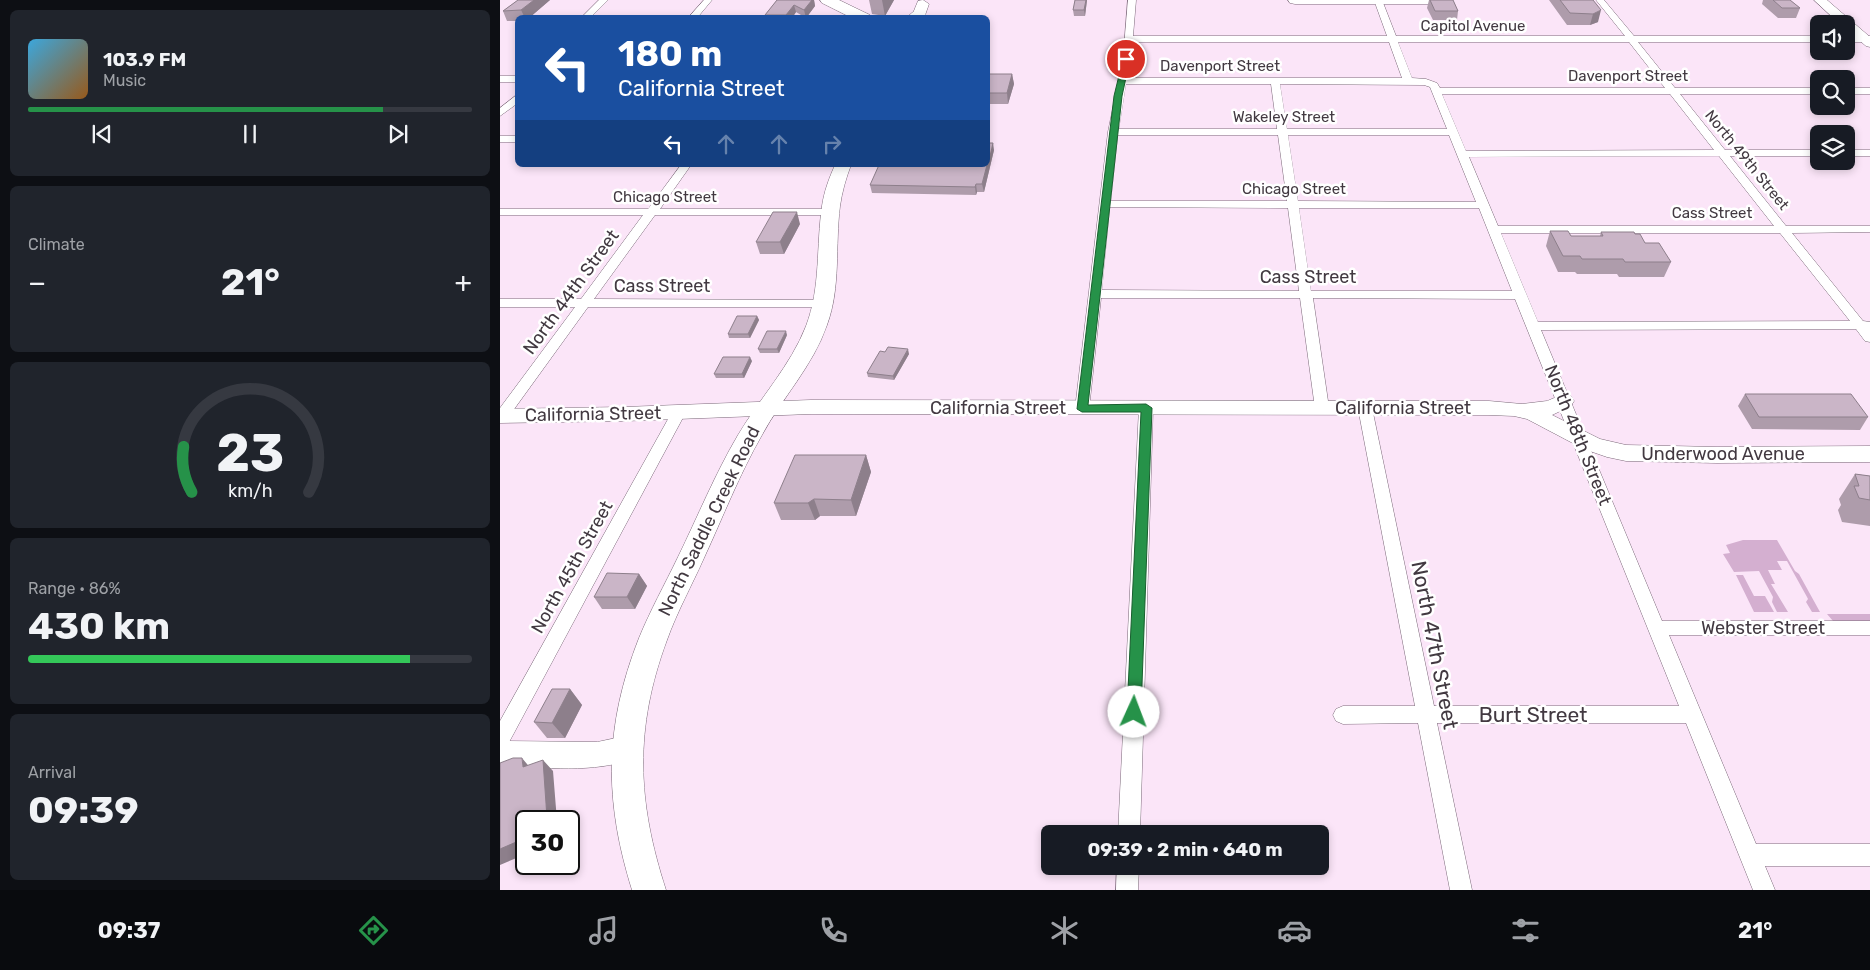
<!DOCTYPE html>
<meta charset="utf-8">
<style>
body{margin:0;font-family:Rubik,sans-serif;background:#20242c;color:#f1f3f6;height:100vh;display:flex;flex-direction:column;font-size:19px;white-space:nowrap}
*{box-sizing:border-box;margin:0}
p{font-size:16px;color:#9ea1a6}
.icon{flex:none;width:28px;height:28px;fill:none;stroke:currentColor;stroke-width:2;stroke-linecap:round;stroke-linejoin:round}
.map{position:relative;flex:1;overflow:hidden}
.side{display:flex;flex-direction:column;gap:10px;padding:10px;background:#0d0f14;width:500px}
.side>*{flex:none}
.top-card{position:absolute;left:15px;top:15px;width:475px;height:152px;border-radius:8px;box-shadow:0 2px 8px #0003;background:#1a4fa0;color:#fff;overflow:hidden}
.buttons{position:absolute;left:1310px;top:15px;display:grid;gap:10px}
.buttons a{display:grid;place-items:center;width:45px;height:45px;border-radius:8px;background:#171b24;box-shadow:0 2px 8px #0003;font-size:25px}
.speed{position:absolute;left:15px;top:810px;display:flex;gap:10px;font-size:25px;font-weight:700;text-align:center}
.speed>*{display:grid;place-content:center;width:65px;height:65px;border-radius:50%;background:#171b24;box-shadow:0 2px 8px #0003;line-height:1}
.speed .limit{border:2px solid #111;border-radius:8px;background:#fff;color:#111}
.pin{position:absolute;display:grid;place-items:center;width:42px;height:42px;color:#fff;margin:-21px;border:2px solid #fff;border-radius:50%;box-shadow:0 1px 5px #0007}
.me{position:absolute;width:55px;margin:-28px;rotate:2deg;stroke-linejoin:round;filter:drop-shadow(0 0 4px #0008)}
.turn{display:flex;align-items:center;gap:18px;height:105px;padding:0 20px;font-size:22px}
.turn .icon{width:65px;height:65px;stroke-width:2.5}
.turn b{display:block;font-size:35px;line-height:42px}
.lanes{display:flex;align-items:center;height:48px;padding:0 20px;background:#0003;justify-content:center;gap:25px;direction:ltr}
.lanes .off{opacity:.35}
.big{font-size:38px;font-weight:700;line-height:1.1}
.side .widget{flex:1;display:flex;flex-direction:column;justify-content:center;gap:8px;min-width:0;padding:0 18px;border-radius:8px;background:#20242c}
.side .dial{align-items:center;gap:0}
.dial svg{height:130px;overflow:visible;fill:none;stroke:#363941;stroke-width:7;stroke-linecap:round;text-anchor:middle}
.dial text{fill:#f1f3f6;stroke:none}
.song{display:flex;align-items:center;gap:15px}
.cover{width:60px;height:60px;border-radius:8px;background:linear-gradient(135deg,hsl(200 70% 55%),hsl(30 70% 35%))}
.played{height:5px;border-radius:2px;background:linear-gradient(90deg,#269249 80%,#363941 80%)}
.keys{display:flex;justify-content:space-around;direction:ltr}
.heat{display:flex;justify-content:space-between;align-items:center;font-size:28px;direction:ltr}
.charge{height:8px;border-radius:4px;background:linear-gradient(90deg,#34c759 86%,#363941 0)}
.trip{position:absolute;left:541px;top:825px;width:288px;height:50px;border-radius:8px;background:#171b24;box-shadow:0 2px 8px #0003;font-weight:700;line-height:50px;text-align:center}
.dock{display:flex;height:80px;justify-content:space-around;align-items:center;background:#090b0e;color:#9ea1a6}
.dock .icon{width:35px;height:35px}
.dock .current{color:#269249}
.dock b{font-size:22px;color:#f1f3f6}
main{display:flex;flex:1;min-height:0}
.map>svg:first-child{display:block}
</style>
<main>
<section class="side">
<div class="widget">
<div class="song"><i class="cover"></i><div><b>103.9 FM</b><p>Music</p></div></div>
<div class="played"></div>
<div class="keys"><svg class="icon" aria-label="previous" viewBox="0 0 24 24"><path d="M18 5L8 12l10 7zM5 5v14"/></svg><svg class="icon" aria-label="pause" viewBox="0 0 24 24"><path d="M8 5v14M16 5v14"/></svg><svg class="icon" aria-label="next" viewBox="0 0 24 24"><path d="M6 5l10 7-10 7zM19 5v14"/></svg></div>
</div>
<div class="widget"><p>Climate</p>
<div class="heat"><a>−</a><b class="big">21°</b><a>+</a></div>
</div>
<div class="widget dial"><svg viewBox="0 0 100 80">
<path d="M14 69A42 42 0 1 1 86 69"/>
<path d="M14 69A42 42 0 0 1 9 41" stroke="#269249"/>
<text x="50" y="56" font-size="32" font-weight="700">23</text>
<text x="50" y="72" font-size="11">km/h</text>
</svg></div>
<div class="widget"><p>Range · 86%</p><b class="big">430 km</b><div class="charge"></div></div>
<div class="widget"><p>Arrival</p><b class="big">09:39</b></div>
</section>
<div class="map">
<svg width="1370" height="890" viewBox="0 0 1370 890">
<rect width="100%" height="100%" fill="#fbe5f8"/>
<path fill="#d4afd0" d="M1243,540h34l18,31 4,3 21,38h-8l-6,-10 2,-3 -1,-2 -20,-36h-10l5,9h-14l7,14h-4l17,28h-11l-5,-10 1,-5 -14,-26 -25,1 -11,-18 7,-1 -4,-8z
M1236,575h7l11,21h11l9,16h-20z
M1327,614h43v7h-37z"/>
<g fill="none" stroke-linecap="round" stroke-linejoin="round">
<g stroke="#7b6979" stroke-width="1">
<path id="street" d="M99,0h9l-18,18h-9z
M204,0h8l-15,18h-9z
M628,0h8l-3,36h254l-13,-36h8l14,36h229l-29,-36h8l30,36h185v6h-181l37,46h144v6h-139l45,56h94v6h-89l56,70h84v6l-78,1 71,88 7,1v20l-5,-1 -9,-12 -315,1 121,291h208v14h-201l87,209h114v22h-105l10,24h-22l-67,-167h-249l35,167h-22l-32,-167 -75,1 -7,-3 -3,-6 3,-6 7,-3h72l-57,-298 2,-3h10l2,3 62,298h245l-164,-407 -202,-1 16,110 -2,3h-10l-2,-3 -15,-110h-199l-12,111 -2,3h-10l-2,-3 33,-277 15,-73zM633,42h256l13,36h-275zM898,42h231l36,46h-225l-3,-5 -11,-4 -14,-1zM626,84h145l6,45h-158zM780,84l144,1 6,2 17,42h-160zM942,94h228l44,56 -248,1zM618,135h160l9,66h-176zM788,135h161l27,67 -178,-1zM1219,156l55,70h-276l-29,-69zM610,207l178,1 11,83 -197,-1zM799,208h180l33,83h-201zM1001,233h279l70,88 -312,1z
M1346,36h24v6h-24z
M0,76h18v6h-18z
M1346,88h24v6h-24z
M18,94v9l-18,13v-8z
M0,136h18v6h-18z
M1346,150h24v6h-24z
M181,165h10l-31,44h169l6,3 -6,3h-174l-61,84 229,1 5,1 1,3 -1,3h-240l-81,112 -7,1v-12l75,-101h-75v-8h81l62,-84h-143v-6h148z
M646,403l5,2 2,3 -13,426h-22l21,-426 2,-3z
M179,407l5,2 2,3 -179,334 -7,3v-28l172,-309 2,-3z
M617,866h22l-1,24h-22z"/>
</g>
<g stroke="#7b6979" stroke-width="1">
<path id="secondary" d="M1314,0h13l43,37v10l-4,-1 -20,-17v-5h-6z
M1064,394l7,2 3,5 -3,5 -19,9 48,24 26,6 91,2 153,-1v16l-153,1 -91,-2 -19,-4 -23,-8 -57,-30 -13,-3 -25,-1 -678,-1 -187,7 -124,2v-14l124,-2 187,-7 678,1 33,3 25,-3z
M126,736l10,4 4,9 -4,9c-43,16 -91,9 -136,9v-26l97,1z"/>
</g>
<g stroke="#7b6979" stroke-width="1">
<path id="primary" d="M423,0l6,4 -5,14h-13l7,-17z
M335,165h16c-5,13 -9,27 -11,41 -5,40 1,81 -13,119 -14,41 -45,73 -65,110 -23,40 -39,82 -58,123 -12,27 -27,54 -37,82 -33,89 -30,161 -1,250h-34c-28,-90 -28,-163 7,-252 11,-27 26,-54 39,-81 20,-41 37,-83 60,-122 22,-37 53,-70 68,-109 15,-39 10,-80 16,-120 2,-14 7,-28 13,-41z"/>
</g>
<g stroke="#7b6979" stroke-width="1">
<path id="highway" d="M320,0h19l31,15 2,3h-20l-30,-15z
M788,0h159l-2,3 -5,1h-145l-5,-1z
M418,10l5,2 3,3 -2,3h-18l7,-6z"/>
</g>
<use href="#street" fill="#fff" fill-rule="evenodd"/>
<use href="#secondary" fill="#fff" fill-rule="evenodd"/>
<use href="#primary" fill="#fff" fill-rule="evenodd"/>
<use href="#highway" fill="#fff" fill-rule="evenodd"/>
</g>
<path fill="#ae9cab" d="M18,0h32l-21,18h-11v3h-11l-4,-10z
M277,0h37l1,6 -9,12 -10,-6 -4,6h-26l-1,-3z
M369,0h25l-9,16 -13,-2z
M575,0h12l-2,16h-11l-1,-6z
M929,0h24l5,11 -1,9h-24l-6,-12z
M1049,0h44l5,22 -8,3h-23z
M1263,0h27l10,8 -4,10h-18l-16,-14z
M488,74h24l2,10 -6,20h-20z
M494,150l-10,42h-7l-1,3 -104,-2 -2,-8z
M300,224l-16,30h-24l-4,-12z
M1050,231l21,5h29l1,-4 34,2 10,9 26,19 -7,15h-45l-2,-3h-40l-2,-2h-17l-12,-26z
M257,316l2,4 -9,18h-21l-1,-4z
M287,335l-8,18h-19l-2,-4z
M385,352l24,2 -15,26 -26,-3 -1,-4z
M252,361l-8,17h-28l-2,-4z
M1245,394l123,23 -8,13 -108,-1 -14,-23z
M366,455l5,17 -15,44h-36l-5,4h-34l-7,-17z
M1355,474l15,2v50l-28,-4 -4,-12 3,-5 -2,-6z
M139,574l8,12 -12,23h-33l-8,-12z
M70,689l12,16 -17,33h-18l-13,-16z"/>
<path fill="#8d7f8b" d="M34,0h16l-21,18h-4l-4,-8z
M312,0h2l1,6 -9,12 -2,-8z
M382,0h12l-9,16z
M586,0h1l-2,16 -1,-6z
M294,5l2,7 -4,6h-5l-1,-3z
M1101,10l-3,12 -8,3 3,-11z
M512,74l2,10 -6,20 -1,-11z
M493,143l1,7 -10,42 -2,-8z
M476,184l1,8 -1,3 -1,-8z
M297,212l3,12 -16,30 -4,-12z
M257,316l2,4 -9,18 -2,-4z
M286,331l1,4 -8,18 -2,-4z
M408,349l1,5 -15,26 -1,-4z
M250,357l2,4 -8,17 -2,-4z
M366,455l5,17 -15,44 -5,-16z
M314,499l6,17 -5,4 -7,-17z
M139,574l8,12 -12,23 -8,-12z
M70,689l12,16 -17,33 -13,-15z
M22,758l10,12 -9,-3z
M43,760l10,11 4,50h-17z
M26,827v27l-26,11v-16l20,-19z"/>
<path fill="#cab5c7" stroke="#8d7f8b" d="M18,0h16l-13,10 -18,1z
M277,0h35l-8,10 -10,-5 -8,10h-21z
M575,0h11l-2,10h-11z
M930,0h23l5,11h-23z
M1060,0h33l8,10 -8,4 -23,-1z
M1273,0h17l10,8h-18z
M488,74h24l-5,19h-19z
M488,143h5l-5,22z
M379,165h108l-5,19h-6l-1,3 -105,-2z
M273,212h24l-17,30h-24z
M1050,231h18l3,5h32l-2,-4h33l1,2h5l5,9h14l12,19h-46l-2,-3h-41l-2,-3h-17z
M237,316h20l-9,18h-20z
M267,331h19l-9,18h-19z
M388,347l20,2 -15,27 -26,-3 13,-22 5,1z
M223,357h27l-8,17h-28z
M1245,394h106l17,23h-109z
M295,455h71l-15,45 -37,-1 -6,4h-34z
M1355,474l15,2v24l-11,-2 -5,-12h5z
M107,573l32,1 -12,23h-33z
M52,689h18l-18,34 -18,-1z
M13,758h9l1,9 20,-7 4,58 -7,3h-14v6l-6,3 1,10 -21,9v-86z"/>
<path fill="#269249" stroke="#195f2f" d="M626,57l4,2 -8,37 -34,309 58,-1 6,4 -11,304 -2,4 -5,2 -5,-2 -2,-4 14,-300h-59l-5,-3 37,-313 9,-37z"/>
<g text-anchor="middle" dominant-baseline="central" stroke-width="5" stroke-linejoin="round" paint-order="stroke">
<g font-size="15" fill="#423941" stroke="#fff">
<text x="973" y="26">Capitol Avenue</text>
<text x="720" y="66">Davenport Street</text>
<text x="1128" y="76">Davenport Street</text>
<text x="784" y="117">Wakeley Street</text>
<text transform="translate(1247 160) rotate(51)">North 49th Street</text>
<text x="794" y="189">Chicago Street</text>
<text x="165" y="197">Chicago Street</text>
<text x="1212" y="213">Cass Street</text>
</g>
<g font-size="18" fill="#423941" stroke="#fff">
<text x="808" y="277">Cass Street</text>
<text x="162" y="286">Cass Street</text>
<text transform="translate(71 292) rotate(-54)">North 44th Street</text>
<text x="498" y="408">California Street</text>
<text x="903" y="408">California Street</text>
<text transform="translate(93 414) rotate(-1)">California Street</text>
<text transform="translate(1078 435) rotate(68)">North 48th Street</text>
<text x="1223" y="454">Underwood Avenue</text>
<text transform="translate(209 521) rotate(-64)">North Saddle Creek Road</text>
<text transform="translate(72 567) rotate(-61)">North 45th Street</text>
<text x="1263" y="628">Webster Street</text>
</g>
<g font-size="21" fill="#423941" stroke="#fff">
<text transform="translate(935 645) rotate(79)">North 47th Street</text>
<text x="1033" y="714">Burt Street</text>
</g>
</g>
</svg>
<div class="buttons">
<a><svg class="icon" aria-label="sound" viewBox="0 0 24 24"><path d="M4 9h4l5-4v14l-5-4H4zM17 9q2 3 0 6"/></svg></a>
<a><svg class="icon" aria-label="search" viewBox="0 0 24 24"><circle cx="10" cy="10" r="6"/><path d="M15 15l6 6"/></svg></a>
<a><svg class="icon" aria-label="layers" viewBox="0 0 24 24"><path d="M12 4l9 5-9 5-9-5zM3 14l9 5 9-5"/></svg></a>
</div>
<div class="speed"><div class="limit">30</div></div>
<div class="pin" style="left:626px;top:59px;background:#d93025"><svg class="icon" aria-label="arrive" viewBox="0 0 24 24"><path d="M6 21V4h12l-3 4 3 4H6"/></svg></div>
<svg class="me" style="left:634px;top:712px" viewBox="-20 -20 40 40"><circle r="19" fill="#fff"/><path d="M0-13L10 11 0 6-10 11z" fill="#269249"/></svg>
<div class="trip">09:39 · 2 min · 640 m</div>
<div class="top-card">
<div class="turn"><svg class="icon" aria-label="left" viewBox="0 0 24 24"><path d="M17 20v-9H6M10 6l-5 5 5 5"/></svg><div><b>180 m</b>California Street</div></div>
<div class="lanes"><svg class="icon" aria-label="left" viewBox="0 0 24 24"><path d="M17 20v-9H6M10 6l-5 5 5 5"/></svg><svg class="icon off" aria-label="ahead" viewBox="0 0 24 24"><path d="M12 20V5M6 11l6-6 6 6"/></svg><svg class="icon off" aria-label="ahead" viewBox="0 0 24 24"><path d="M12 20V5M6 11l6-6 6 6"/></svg><svg class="icon off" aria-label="right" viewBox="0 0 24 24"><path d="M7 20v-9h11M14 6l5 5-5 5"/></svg></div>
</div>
</div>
</main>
<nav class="dock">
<b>09:37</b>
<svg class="icon current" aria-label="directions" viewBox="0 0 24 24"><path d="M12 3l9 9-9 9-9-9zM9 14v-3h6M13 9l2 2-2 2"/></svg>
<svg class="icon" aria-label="music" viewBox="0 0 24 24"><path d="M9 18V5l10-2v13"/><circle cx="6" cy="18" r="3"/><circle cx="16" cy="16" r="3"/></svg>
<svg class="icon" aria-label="phone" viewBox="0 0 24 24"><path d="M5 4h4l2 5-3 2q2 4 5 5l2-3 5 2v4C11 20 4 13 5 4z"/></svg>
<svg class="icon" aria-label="climate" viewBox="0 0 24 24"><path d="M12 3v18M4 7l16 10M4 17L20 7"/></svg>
<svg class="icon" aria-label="car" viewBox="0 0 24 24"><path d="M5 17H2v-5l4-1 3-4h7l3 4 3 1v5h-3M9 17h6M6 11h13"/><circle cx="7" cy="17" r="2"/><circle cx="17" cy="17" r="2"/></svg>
<svg class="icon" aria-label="filters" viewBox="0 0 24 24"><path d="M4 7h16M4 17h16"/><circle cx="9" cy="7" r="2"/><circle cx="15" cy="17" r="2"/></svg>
<b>21°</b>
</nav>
